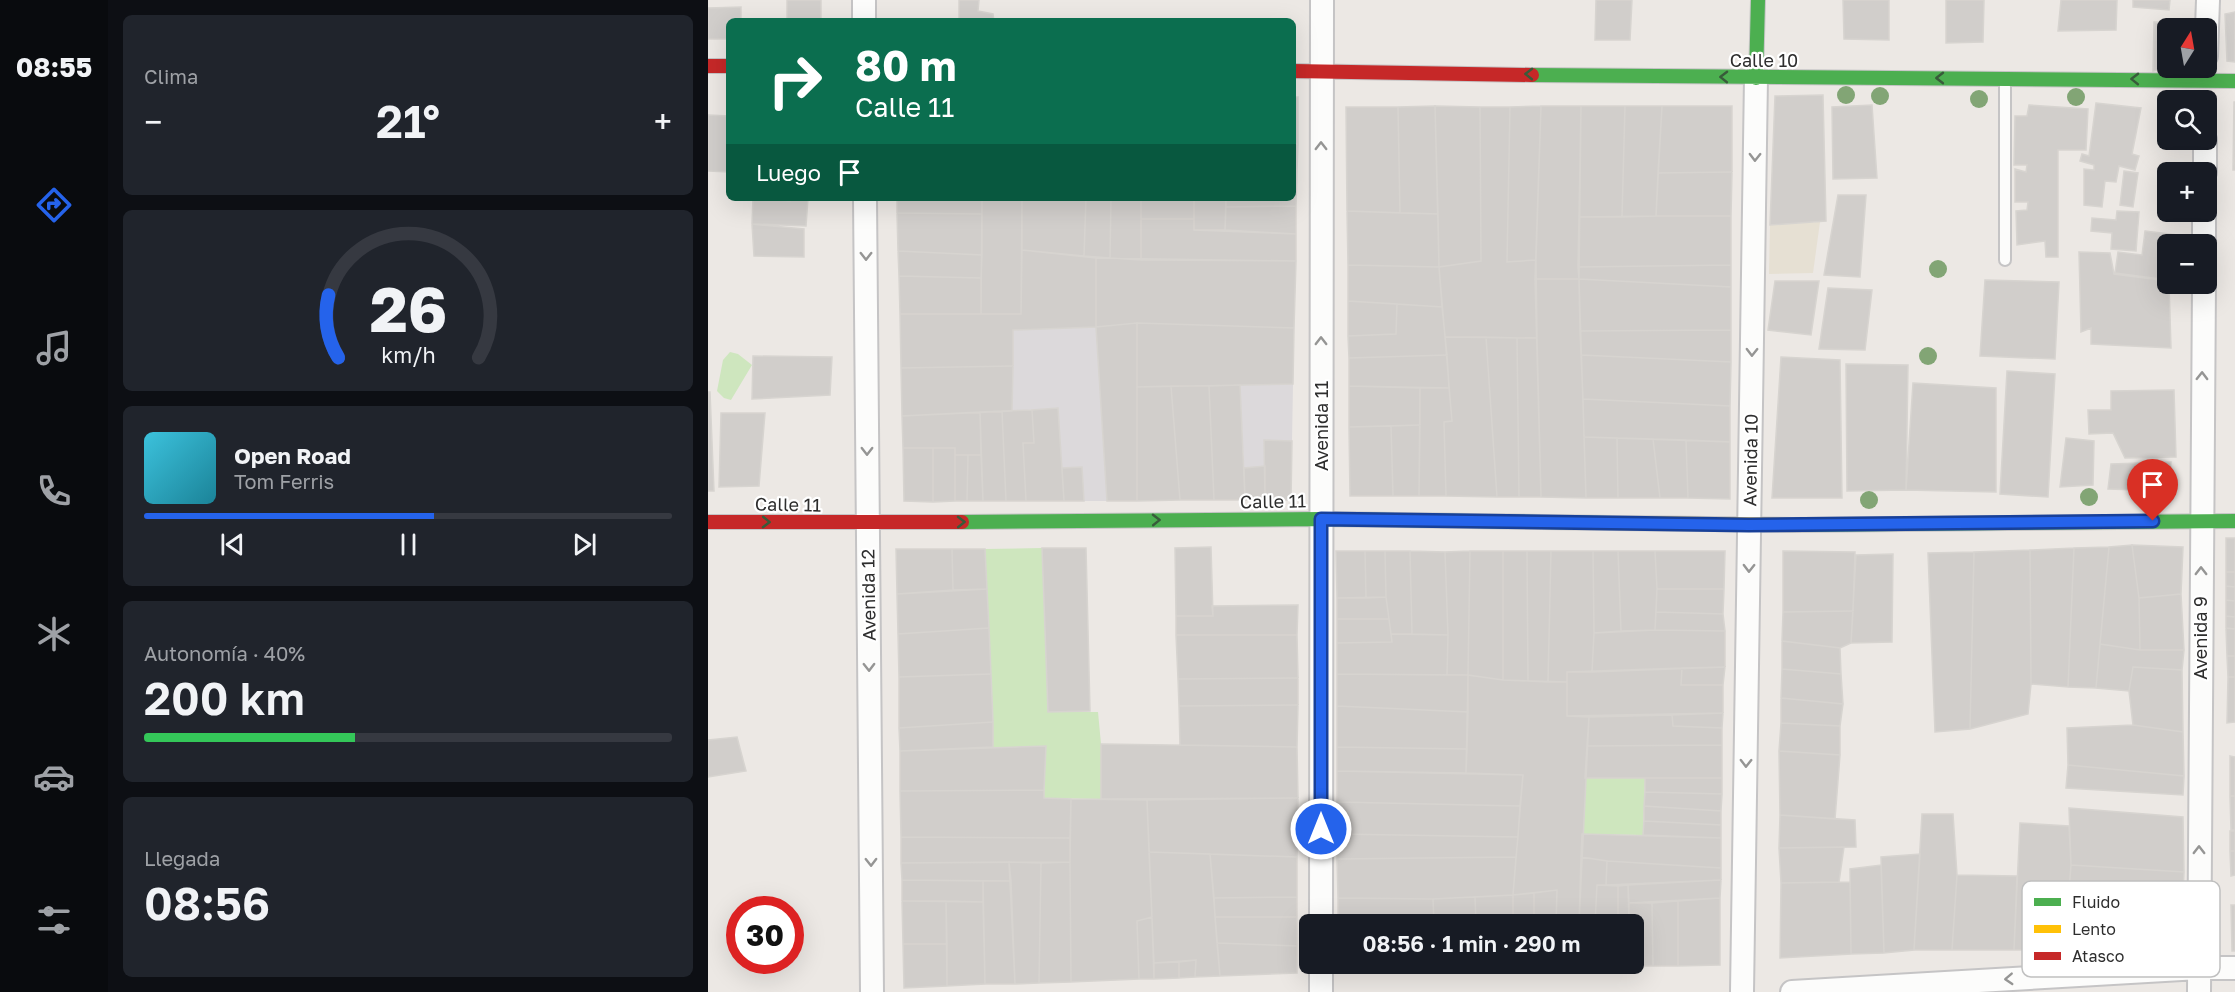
<!DOCTYPE html>
<html lang="es">
<meta charset="utf-8">
<style>
body{margin:0;font-family:"Golos Text",sans-serif;background:#20242c;color:#f1f3f6;height:100vh;display:flex;flex-direction:column;font-size:22px;white-space:nowrap}
*{box-sizing:border-box;margin:0}
p{font-size:20px;color:#9ea1a6}
.icon{flex:none;width:33px;height:33px;fill:none;stroke:currentColor;stroke-width:2;stroke-linecap:round;stroke-linejoin:round}
.map{position:relative;flex:1;overflow:hidden}
.sheet{display:flex;flex-direction:column;gap:15px;padding:15px;background:#0d0f14;width:600px}
.sheet>*{flex:none}
.banner{position:absolute;left:18px;top:18px;width:570px;height:183px;border-radius:9px;box-shadow:0 6px 24px #0002;background:#0b6e4f;color:#fff;overflow:hidden}
.needle{width:39px;rotate:11deg}
.tools{position:absolute;left:1449px;top:18px;display:grid;gap:12px}
.tools a{display:grid;place-items:center;width:60px;height:60px;border-radius:9px;background:#171b24;box-shadow:0 6px 24px #0002;font-size:30px}
.speed{position:absolute;left:18px;top:896px;display:flex;gap:12px;font-size:30px;font-weight:700;text-align:center}
.speed>*{display:grid;place-content:center;width:78px;height:78px;border-radius:50%;background:#171b24;box-shadow:0 6px 24px #0002;line-height:1}
.speed .limit{border:9px solid #d22;background:#fff;color:#111}
.pin{position:absolute;display:grid;place-items:center;width:51px;height:51px;color:#fff;margin:-62px -26px;border-radius:50% 50% 50% 0;rotate:-45deg;box-shadow:0 0 6px #0007}
.pin .icon{rotate:45deg}
.me{position:absolute;width:66px;margin:-33px;rotate:0deg;stroke-linejoin:round;filter:drop-shadow(0 0 4px #0008)}
.turn{display:flex;align-items:center;gap:21px;height:126px;padding:0 30px;font-size:27px}
.turn .icon{width:78px;height:78px;stroke-width:2.5}
.turn b{display:block;font-size:42px;line-height:51px}
.then{display:flex;align-items:center;height:57px;padding:0 30px;background:#0003;gap:12px;font-size:22px}
.big{font-size:45px;font-weight:600;line-height:1.1}
.sheet .tile{flex:1;display:flex;flex-direction:column;justify-content:center;gap:9px;min-width:0;padding:0 21px;border-radius:9px;background:#20242c}
.sheet .dial{align-items:center;gap:0}
.dial svg{height:156px;overflow:visible;fill:none;stroke:#363941;stroke-width:7;stroke-linecap:round;text-anchor:middle}
.dial text{fill:#f1f3f6;stroke:none}
.song{display:flex;align-items:center;gap:18px}
.cover{width:72px;height:72px;border-radius:9px;background:linear-gradient(135deg,hsl(190 70% 55%),hsl(190 70% 35%))}
.played{height:6px;border-radius:3px;background:linear-gradient(90deg,#2563eb 55%,#363941 55%)}
.keys{display:flex;justify-content:space-around;direction:ltr}
.heat{display:flex;justify-content:space-between;align-items:center;font-size:33px;direction:ltr}
.charge{height:9px;border-radius:4px;background:linear-gradient(90deg,#34c759 40%,#363941 0)}
.trip{position:absolute;left:591px;top:914px;width:345px;height:60px;border-radius:9px;background:#171b24;box-shadow:0 6px 24px #0002;font-weight:600;line-height:60px;text-align:center}
main{display:flex;flex:1;min-height:0}
.menu{display:flex;flex-direction:column;width:108px;justify-content:space-around;align-items:center;background:#090b0e;color:#9ea1a6}
.menu .icon{width:42px;height:42px}
.menu .current{color:#2563eb}
.menu b{font-size:27px;color:#f1f3f6}
.map>svg:first-child{display:block}
</style>
<main>
<nav class="menu">
<b>08:55</b>
<svg class="icon current" aria-label="directions" viewBox="0 0 24 24"><path d="M12 3l9 9-9 9-9-9zM9 14v-3h6M13 9l2 2-2 2"/></svg>
<svg class="icon" aria-label="music" viewBox="0 0 24 24"><path d="M9 18V5l10-2v13"/><circle cx="6" cy="18" r="3"/><circle cx="16" cy="16" r="3"/></svg>
<svg class="icon" aria-label="phone" viewBox="0 0 24 24"><path d="M5 4h4l2 5-3 2q2 4 5 5l2-3 5 2v4C11 20 4 13 5 4z"/></svg>
<svg class="icon" aria-label="climate" viewBox="0 0 24 24"><path d="M12 3v18M4 7l16 10M4 17L20 7"/></svg>
<svg class="icon" aria-label="car" viewBox="0 0 24 24"><path d="M5 17H2v-5l4-1 3-4h7l3 4 3 1v5h-3M9 17h6M6 11h13"/><circle cx="7" cy="17" r="2"/><circle cx="17" cy="17" r="2"/></svg>
<svg class="icon" aria-label="filters" viewBox="0 0 24 24"><path d="M4 7h16M4 17h16"/><circle cx="9" cy="7" r="2"/><circle cx="15" cy="17" r="2"/></svg>
</nav>
<section class="sheet">
<div class="tile"><p>Clima</p>
<div class="heat"><a>−</a><b class="big">21°</b><a>+</a></div>
</div>
<div class="tile dial"><svg viewBox="0 0 100 80">
<path d="M14 69A42 42 0 1 1 86 69"/>
<path d="M14 69A42 42 0 0 1 9 37" stroke="#2563eb"/>
<text x="50" y="56" font-size="32" font-weight="700">26</text>
<text x="50" y="72" font-size="11">km/h</text>
</svg></div>
<div class="tile">
<div class="song"><i class="cover"></i><div><b>Open Road</b><p>Tom Ferris</p></div></div>
<div class="played"></div>
<div class="keys"><svg class="icon" aria-label="previous" viewBox="0 0 24 24"><path d="M18 5L8 12l10 7zM5 5v14"/></svg><svg class="icon" aria-label="pause" viewBox="0 0 24 24"><path d="M8 5v14M16 5v14"/></svg><svg class="icon" aria-label="next" viewBox="0 0 24 24"><path d="M6 5l10 7-10 7zM19 5v14"/></svg></div>
</div>
<div class="tile"><p>Autonomía · 40%</p><b class="big">200 km</b><div class="charge"></div></div>
<div class="tile"><p>Llegada</p><b class="big">08:56</b></div>
</section>
<div class="map">
<svg width="1527" height="992" viewBox="0 0 1527 992">
<rect width="100%" height="100%" fill="#ece8e4"/>
<path fill="#dcd9db" d="M388,327l11,174h-23l-2,-33h-20l-4,-60 -46,3 1,-81z
M585,384l-1,57 -27,-1v26l-21,2 -4,-83z"/>
<path fill="#e6e0d3" d="M1112,222l-7,51 -44,1 1,-49z"/>
<path fill="#cee6be" d="M22,352l8,2 14,11 -21,35 -7,-2 -7,-7 6,-31z
M334,548l6,164h50l3,32v55l-57,-1 2,-51h-53l-8,-198z
M877,778h60l-2,57 -61,-1z"/>
<path fill="#d1cecb" stroke="#d7d4d0" stroke-width="1.5" d="M79,0h34v21h-34z
M251,0h20l-1,11 15,3 1,7h-35z
M888,0h36l-2,40h-35z
M1135,0h46v40l-45,-1z
M1238,0h38l-1,42 -37,1z
M1353,0h56l-1,30 -58,1z
M1425,0h37l-1,10 -36,-3z
M33,7v14h-12v18h-21v-31z
M1527,12v50l-8,-1 -2,-47z
M1446,22l40,1v5h-26v40l-15,3z
M1115,95l3,126 -56,4 5,-129z
M585,97h5v47h-5z
M1526,102h1v68h-2z
M1388,103l45,5 -9,46 7,2 -4,14 -16,-4 -3,16 -11,-1 -3,26 -18,-2v-36l10,1v-5l-14,-4 2,-7 7,2z
M1164,105l5,73 -44,1 -1,-72z
M1321,105l59,4 -2,41h-28v107h-12l-1,-16 -28,4 -1,-34 11,-1 1,-8h-13v-33l11,3 1,-7h-13l1,-49h12z
M727,106l45,1 1,154 -42,6z
M727,106l3,108 -38,-1 -2,-106z
M833,106h40l-2,173h-44z
M833,106l-5,154 -29,2 3,-155z
M873,106h44l-3,111h-43z
M917,106h37l-6,110 -34,1z
M954,106h70v66l-74,1z
M638,107h52l2,106 -53,-2z
M772,107h30l-3,155 29,-2 1,78 -92,-1 -6,-70 42,-6z
M0,115l21,1v56l-21,-1z
M585,144h5l-1,26h-4z
M585,170h4l-1,36 -70,1v-9h67z
M1416,171l14,2 -5,34 -13,-2z
M1024,172l-1,44h-75l2,-43z
M1130,195h28l-6,82 -36,-2z
M45,198l37,3v-3h18l-2,28 -54,-2z
M189,198h85v16l-85,-1z
M274,198h40l-1,116h-40z
M314,198h64l-2,58 -62,-6z
M378,198h25l-1,60 -26,-2z
M403,198h30v62l-31,-2z
M433,198h53v21h-53z
M486,198h32l-1,32h-31z
M588,206v28l-71,-4 1,-23z
M639,211l91,3 1,53 -91,-2z
M1409,211l22,1 -3,39 -25,-2 1,-16 -21,-2 1,-13 24,2z
M189,213l85,1v41l-84,-4z
M948,216h75v49l-153,2 1,-50z
M433,219h53v11l102,4v27l-155,-1z
M44,224l52,5v28l-50,-1z
M1437,231l32,4 -1,9h-8v36l-53,-7 3,-21 24,3z
M314,250l74,8v69l-83,3v36l-112,2 -1,-54h121z
M190,251l84,4 -1,23 -82,-2z
M1371,252l31,1 4,21 54,7 1,3 2,64 -80,-4v-16l-10,4z
M388,258l200,3 -2,67 -157,-5 -41,4z
M640,265l91,2 3,40 -94,-6z
M1023,265v22l-152,-8 -1,-12z
M191,276l82,2v36h-81z
M827,279h44l7,219 -45,-1z
M871,279l152,8v43l-151,1z
M1277,280l74,2 -4,77 -75,-3z
M1067,281h44l-8,54 -43,-5z
M1120,288l44,2 -7,60 -46,-1z
M640,301l49,3 -1,30 -48,2z
M689,304l45,3 5,48 -98,3 -1,-22 48,-2z
M429,323v178h-30l-11,-174z
M429,323l157,5 -1,56 -156,3z
M1023,330v32l-150,-7 -1,-24z
M737,337h41l11,160 -51,-1 -2,-74 8,-1z
M778,337l31,1 2,159h-22z
M809,338h20l4,159h-22z
M739,355l2,33 -100,-2v-28z
M873,355l150,7 -1,44 -147,-7z
M45,356l79,1 -2,38 -78,4z
M1073,357l59,3 2,138h-70z
M1138,364l62,1 -2,125 -59,1z
M305,366l-1,45 -110,5 -1,-48z
M1299,371l48,3 -7,123 -48,-3z
M1205,383l83,5v104l-90,-2z
M532,385l5,115h-31l-5,-114z
M463,386l9,114 -43,1v-114z
M463,386h38l5,114h-34z
M641,386l71,2v37l-71,2z
M712,388h29l3,33 -8,1 2,74h-27z
M1466,390l2,67 -51,1 -12,-25 -24,1 -1,-24h23v-19z
M0,392h2l4,99h-6z
M875,399l147,7v36l-146,-5z
M350,408l6,93h-38l-3,-58h11l-2,-33z
M324,410l2,33h-11l3,58h-20l-4,-90z
M294,411l4,90h-23l-3,-89z
M272,412l1,43h-26v-7h-52l-1,-32z
M13,413h44l-6,73 -40,1z
M712,425l-1,71h-26l-2,-70z
M683,426l2,70h-43l-1,-69z
M876,437l33,1 1,60h-32z
M909,438l36,1 7,59h-42z
M1358,438l28,3 -1,44 -33,2z
M945,439l33,1 2,58h-28z
M556,440l28,1 -1,59h-26z
M978,440l44,2v57l-42,-1z
M195,448h30v54l-29,-1z
M225,448h22v53l-22,1z
M247,455h13l-1,46h-12z
M260,455h13l2,46h-16z
M1463,462l-3,29 -60,-2 3,-25z
M557,466v34h-20l-1,-32z
M374,467l2,34h-20l-2,-33z
M1518,538h9v34h-9z
M1424,545l51,2 -2,47 -42,4z
M1424,545l7,53 1,52 -40,-6 9,-97z
M503,547l2,69h-37l-1,-68z
M1401,547l-13,141 -28,-1 6,-139z
M334,548h44l4,163 -42,1z
M1366,548l-6,139 -37,-3 -1,-134z
M188,549h56l1,41 -56,4z
M244,549h33l2,40 -34,1z
M1322,550l1,134 -3,30 -58,15 4,-177z
M628,551h29l1,47h-29z
M657,551h20l1,46 -20,1z
M677,551h25l2,83h-21l-5,-37z
M702,551l35,1 3,83 -36,-1z
M762,551h33v129l-35,-5z
M762,551l-2,124h-21l1,-40 -3,-83z
M795,551h24l1,130 -25,-1z
M819,551h24l-3,131 -20,-1z
M843,551h42l1,82 -2,39h-25v10h-19z
M885,551h25l3,80 -27,2z
M910,551h37l2,38 -2,41 -34,1z
M947,551h70l-1,38h-67z
M1075,551l72,1 -2,59 -70,1z
M1266,552l-4,177 -35,3 -7,-179z
M1185,554l-1,88 -41,1 5,-88z
M1518,572h9v15l-9,-1z
M1518,586l9,1v14l-9,-1z
M279,589l2,39 -91,6 -1,-40z
M949,589h67l-1,25 -67,-2z
M1473,594l3,56h-44l-1,-52z
M678,597l3,22h-52v-21z
M1518,600l9,1v16l-9,-1z
M590,605l-1,30h-121v-19h37l-1,-10z
M1145,611l-2,32 -11,5 -58,-7 1,-29z
M948,612l67,2 2,17 -70,-1z
M1518,616l9,1v12l-9,-1z
M629,619h52l3,23 -55,1z
M281,628l2,46 -92,3 -1,-43z
M1518,628l9,1v27h-8z
M947,630l70,1v36l-133,5 2,-39z
M683,634l57,1 -1,40 -110,-1v-31l55,-1z
M468,635h121l1,43 -120,1z
M1074,641l58,7 1,26 -59,-5z
M1392,644l40,6h44l-2,20 -49,-3 -4,24 -33,-3z
M1519,656h8v21h-7z
M1017,667l-2,18h-42l1,-17z
M1425,667l49,3 1,62 -50,-7 -4,-34z
M974,668l-1,17h42v28l-156,3v-44z
M1074,669l59,5 2,30 -62,-6z
M283,674l2,48 -94,6v-51z
M629,674l131,1v37l-131,-6z
M760,675l35,5 64,2v34l22,1 -10,207h-23l1,-34 -44,5 10,-120 -57,-2z
M1520,677h7v45l-8,1z
M590,678v27l-119,1 -1,-27z
M1073,698l62,6 -3,22 -59,-3z
M590,705l-1,42 -117,-2 -1,-39z
M629,706l131,6 -1,37 -130,-2z
M1015,713l-1,15 -49,-2 -1,-11z
M964,715l1,11 49,2v17l-135,1 2,-29z
M285,722v25l-93,4 -1,-23z
M1073,723l59,3v29l-61,-4z
M1425,725l50,7 1,44 -116,-11 -1,-37z
M29,737l9,34 -38,6v-37z
M393,744l196,3 1,51 -197,1z
M1014,745v33h-137l2,-32z
M338,746l-2,44 -144,1v-40z
M629,747l130,2 -1,24 -129,-2z
M1071,751l61,4 -5,64 -55,-4z
M1522,756l5,1v39h-5z
M1360,765l116,11 -1,19 -117,-7z
M629,771l186,4 -3,31 -183,-4z
M937,778h77v16l-77,-2z
M336,790v8l27,1 -1,39 -169,-1 -1,-46z
M937,792l77,2 -1,17 -77,-5z
M1522,796h5v34h-4z
M590,798l-1,59 -148,-5 -2,-52z
M363,799l76,1 5,117 -15,4 2,58 -68,3 -1,-120z
M629,802l183,4 -2,31 -181,-3z
M936,806l77,5v14l-77,-4z
M1361,808l114,9 1,55 -113,-7z
M1214,814h31l4,61 -5,75h-38z
M1072,815l75,5 1,27 -77,1z
M936,821l77,4v13l-78,-3z
M1312,823l49,3 2,39 -4,50 -13,-2 -1,37h-39z
M1522,831h5v20h-5z
M629,834l181,3 -2,20 -179,2z
M874,834l139,4v30l-114,-7 -26,-4z
M193,837l169,1v24l-169,1z
M1136,847l-5,35 -58,1 -2,-35z
M1522,851h5v24l-4,1z
M441,852l61,2 10,122 -25,1 1,-17 -42,3z
M502,854l87,3v40l-83,1z
M1212,854l-6,96 -30,3 -3,-96z
M808,857l-3,38 -80,4 -95,-1 -1,-39z
M873,857l26,4 -1,24h-9l-2,39h-16z
M899,861l114,7v12l-115,5z
M301,862l2,19 -109,-1 -1,-17z
M301,862l32,1 -2,120 -24,1z
M362,862l1,120 -32,1 2,-120z
M1173,865l3,88 -33,1 -1,-85z
M1363,865l113,7 -2,45 -115,-2z
M1249,875l60,1 -3,74h-62z
M194,880l81,1v21l-81,-1z
M1013,880l-1,18 -91,5 -1,-18z
M275,881h28l4,103h-30z
M1142,882l1,72 -71,4 1,-75z
M889,885l21,1v38h-23z
M920,885l1,39h-11v-38z
M849,890l-1,34h-22v-31z
M826,893v31h-21v-29z
M805,895v29h-37l-1,-27z
M589,897v20h-82l-1,-19z
M767,897l1,27h-42l-1,-25z
M630,898l95,1 1,25h-96z
M1012,898v67l-42,1v-65z
M194,901h44l1,43h-44z
M238,901l37,1 2,82 -38,2z
M970,901v65h-25l-1,-63z
M921,903h23l1,63h-24v-3h5v-39h-5z
M1523,905h4v46h-3z
M444,917l2,62h-15l-2,-58z
M507,917h82v29l-80,-3z
M509,943l80,3v27l-77,3z
M195,944h44v42l-43,2z
M488,960l-1,17 -16,1v-16z
M471,962v16l-25,1v-16z
M630,963h97v7l-97,1z
M727,963h41v6l-41,1z
M768,963h37l-1,6h-36z
M805,963h20v5l-21,1z
M825,963h22v5h-22z
M847,963h23v5h-23z
M885,963h24v4h-24z"/>
<g fill="none" stroke-linecap="round" stroke-linejoin="round">
<g stroke="#c5c4c5" stroke-width="14">
<path id="lane" d="M1297,80v180"/>
</g>
<g stroke="#c5c4c5" stroke-width="26">
<path id="street" d="M156,0v21
M1498,56l2,-56
M1497,172v-32
M157,198l7,794
M1496,244v-32
M613,924l1,-924
M613,992v-29
M1034,992l14,-914
M1084,992l407,-24h36
M1491,992l5,-708"/>
</g>
<g stroke="#c5c4c5" stroke-width="16">
<path id="fast" d="M824,75l703,6
M1048,78l2,-78
M254,522l359,-3 291,4
M1084,525l443,-4"/>
</g>
<g stroke="#c5c4c5" stroke-width="16">
<path id="slow" d="M904,523l180,2"/>
</g>
<g stroke="#c5c4c5" stroke-width="16">
<path id="jam" d="M0,66h21
M585,71l239,4
M0,522h254"/>
</g>
<use href="#lane" stroke="#fcfcfb" stroke-width="10"/>
<use href="#street" stroke="#fcfcfb" stroke-width="22"/>
<use href="#fast" stroke="#4caf50" stroke-width="14"/>
<use href="#slow" stroke="#ffc107" stroke-width="14"/>
<use href="#jam" stroke="#c62828" stroke-width="14"/>
</g>
<g fill="#82a575">
<circle cx="1138" cy="95" r="9"/>
<circle cx="1172" cy="96" r="9"/>
<circle cx="1368" cy="97" r="9"/>
<circle cx="1271" cy="99" r="9"/>
<circle cx="1230" cy="269" r="9"/>
<circle cx="1220" cy="356" r="9"/>
<circle cx="1381" cy="497" r="9"/>
<circle cx="1161" cy="500" r="9"/>
<circle cx="1442" cy="500" r="9"/>
</g>
<defs><path id="oneway-chevron" d="M-2-3.5L2.5 0L-2 3.5" fill="none" stroke-width="1.6" stroke-linecap="round" stroke-linejoin="round" transform="scale(1.5)"/></defs>
<g stroke="#385b3a">
<use href="#oneway-chevron" transform="translate(821 74) rotate(-179)"/>
<use href="#oneway-chevron" transform="translate(1016 77) rotate(-179)"/>
<use href="#oneway-chevron" transform="translate(1232 78) rotate(180)"/>
<use href="#oneway-chevron" transform="translate(1427 79) rotate(-179)"/>
<use href="#oneway-chevron" transform="translate(448 520) rotate(-1)"/>
<use href="#oneway-chevron" transform="translate(58 522) rotate(1)"/>
<use href="#oneway-chevron" transform="translate(253 522) rotate(-1)"/>
</g>
<g stroke="#959594">
<use href="#oneway-chevron" transform="translate(613 146) rotate(-90)"/>
<use href="#oneway-chevron" transform="translate(1047 157) rotate(91)"/>
<use href="#oneway-chevron" transform="translate(158 256) rotate(90)"/>
<use href="#oneway-chevron" transform="translate(613 341) rotate(-90)"/>
<use href="#oneway-chevron" transform="translate(1044 352) rotate(91)"/>
<use href="#oneway-chevron" transform="translate(1494 376) rotate(-89)"/>
<use href="#oneway-chevron" transform="translate(159 451) rotate(90)"/>
<use href="#oneway-chevron" transform="translate(1041 568) rotate(91)"/>
<use href="#oneway-chevron" transform="translate(1493 571) rotate(-90)"/>
<use href="#oneway-chevron" transform="translate(161 667) rotate(89)"/>
<use href="#oneway-chevron" transform="translate(1038 763) rotate(91)"/>
<use href="#oneway-chevron" transform="translate(1491 850) rotate(-90)"/>
<use href="#oneway-chevron" transform="translate(163 862) rotate(89)"/>
<use href="#oneway-chevron" transform="translate(1301 979) rotate(177)"/>
</g>
<g fill="none" stroke-linecap="round" stroke-linejoin="round">
<g stroke="#184099" stroke-width="15">
<path id="route" d="M613,829v-310l428,6 404,-4"/>
</g>
<use href="#route" stroke="#2563eb" stroke-width="10"/>
</g>
<g text-anchor="middle" dominant-baseline="central" stroke-width="4.5" stroke-linejoin="round" paint-order="stroke">
<g font-size="18" fill="#2e2e2e" stroke="#fff">
<text x="1056" y="60">Calle 10</text>
<text transform="translate(613 426) rotate(-90)">Avenida 11</text>
<text transform="translate(1042 460) rotate(-89)">Avenida 10</text>
<text transform="translate(565 501) rotate(-1)">Calle 11</text>
<text transform="translate(80 504) rotate(1)">Calle 11</text>
<text transform="translate(160 595) rotate(-91)">Avenida 12</text>
<text transform="translate(1492 638) rotate(-90)">Avenida 9</text>
</g>
</g>
<rect x="1314" y="881" width="198" height="96" rx="9" fill="#fff" stroke="#c0c0c0" stroke-width="1.5"/>
<rect x="1326" y="898" width="27" height="8" fill="#4caf50"/>
<rect x="1326" y="925" width="27" height="8" fill="#ffc107"/>
<rect x="1326" y="952" width="27" height="8" fill="#c62828"/>
<g font-size="16" fill="#2e2e2e">
<text x="1364" y="908">Fluido</text>
<text x="1364" y="935">Lento</text>
<text x="1364" y="962">Atasco</text>
</g>
</svg>
<div class="tools">
<a><svg class="needle" viewBox="-14 -14 28 28"><path d="M0-13l5 13h-10z" fill="#e53935"/><path d="M0 13l5-13h-10z" fill="#9ea1a6"/></svg></a>
<a><svg class="icon" aria-label="search" viewBox="0 0 24 24"><circle cx="10" cy="10" r="6"/><path d="M15 15l6 6"/></svg></a>
<a>+</a>
<a>−</a>
</div>
<div class="speed"><div class="limit">30</div></div>
<div class="pin" style="left:1445px;top:521px;background:#d93025"><svg class="icon" aria-label="arrive" viewBox="0 0 24 24"><path d="M6 21V4h12l-3 4 3 4H6"/></svg></div>
<svg class="me" style="left:613px;top:829px" viewBox="-20 -20 40 40"><circle r="17" fill="#2563eb" stroke="#fff" stroke-width="3"/><path d="M0-11L8 9 0 5-8 9z" fill="#fff"/></svg>
<div class="trip">08:56 · 1 min · 290 m</div>
<div class="banner">
<div class="turn"><svg class="icon" aria-label="right" viewBox="0 0 24 24"><path d="M7 20v-9h11M14 6l5 5-5 5"/></svg><div><b>80 m</b>Calle 11</div></div>
<div class="then">Luego<svg class="icon" aria-label="arrive" viewBox="0 0 24 24"><path d="M6 21V4h12l-3 4 3 4H6"/></svg></div>
</div>
</div>
</main>
